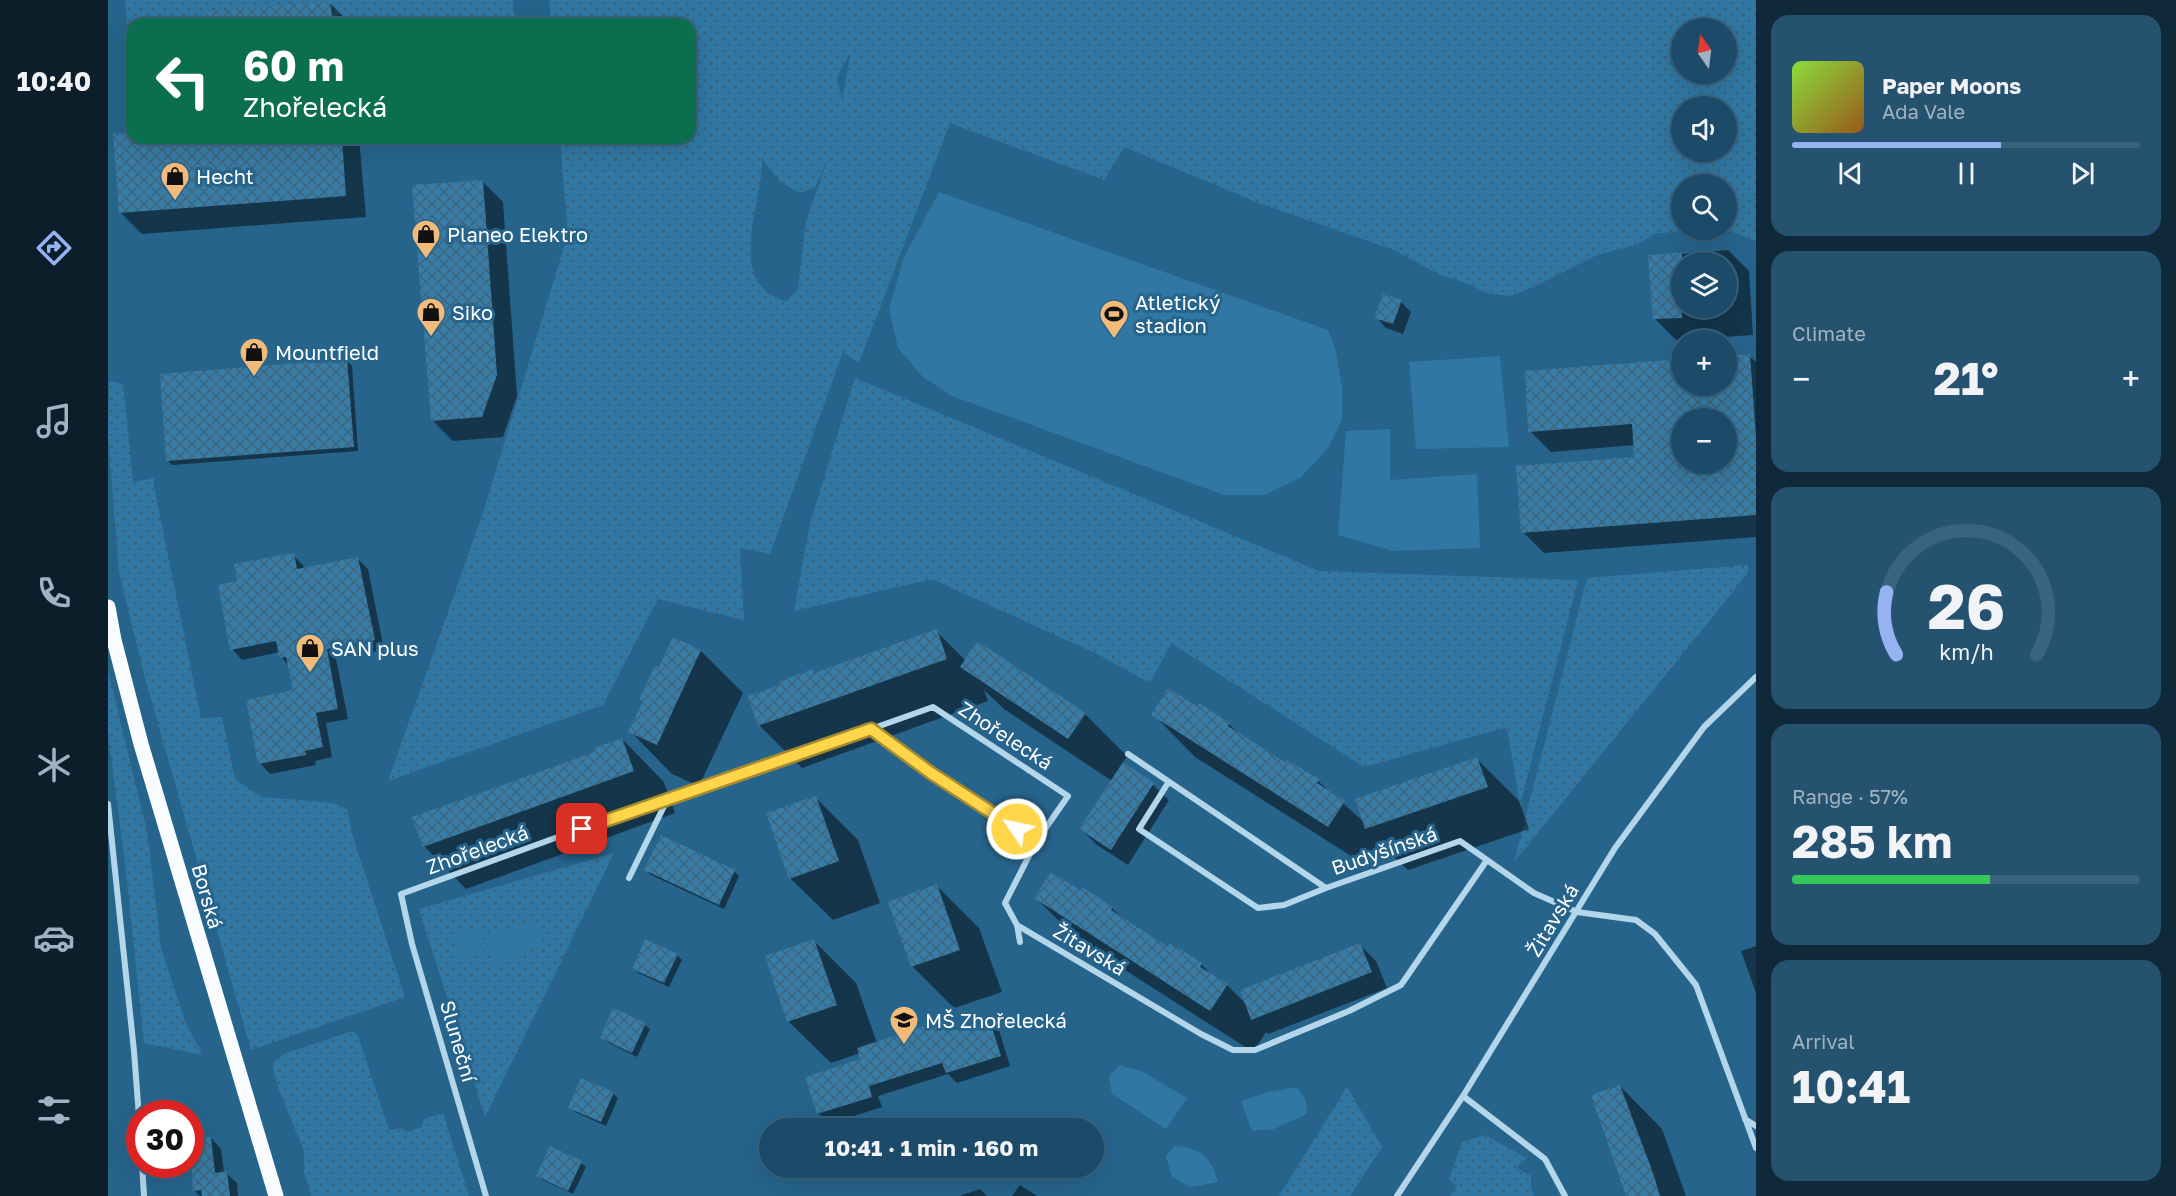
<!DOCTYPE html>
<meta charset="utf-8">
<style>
body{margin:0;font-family:"Golos Text",sans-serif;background:#25526f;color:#f1f3f6;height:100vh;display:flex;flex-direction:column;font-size:22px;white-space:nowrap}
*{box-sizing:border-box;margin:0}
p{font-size:20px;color:#a0b3c0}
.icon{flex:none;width:33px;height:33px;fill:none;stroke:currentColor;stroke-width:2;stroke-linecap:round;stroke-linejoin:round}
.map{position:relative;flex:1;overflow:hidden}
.sheet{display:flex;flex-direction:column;gap:15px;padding:15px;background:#0f293a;width:420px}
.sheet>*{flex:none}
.banner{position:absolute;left:18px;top:18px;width:570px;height:126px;border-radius:18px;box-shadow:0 6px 24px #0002,0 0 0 2px #3a637d;background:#0b6e4f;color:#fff;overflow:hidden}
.needle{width:39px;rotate:346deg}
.tools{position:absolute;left:1563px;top:18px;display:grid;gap:12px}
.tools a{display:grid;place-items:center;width:66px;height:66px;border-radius:50%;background:#1c4b69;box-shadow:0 6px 24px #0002,0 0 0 2px #3a637d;font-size:30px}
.speed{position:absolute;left:18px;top:1100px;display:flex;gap:12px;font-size:30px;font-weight:700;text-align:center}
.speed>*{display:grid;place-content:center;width:78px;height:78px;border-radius:50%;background:#1c4b69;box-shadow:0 6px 24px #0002,0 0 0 2px #3a637d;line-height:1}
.speed .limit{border:9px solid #d22;background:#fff;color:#111}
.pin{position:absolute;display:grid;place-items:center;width:51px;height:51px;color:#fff;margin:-26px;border-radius:12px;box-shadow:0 3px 9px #0006}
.me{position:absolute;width:66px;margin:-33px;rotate:304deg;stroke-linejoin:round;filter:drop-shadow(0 0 4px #0008)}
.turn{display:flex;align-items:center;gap:21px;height:126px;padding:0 18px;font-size:27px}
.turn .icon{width:78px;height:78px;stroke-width:2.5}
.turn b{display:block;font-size:42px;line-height:51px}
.big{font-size:45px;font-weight:700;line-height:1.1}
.sheet .card{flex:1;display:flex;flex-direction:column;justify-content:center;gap:9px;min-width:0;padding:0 21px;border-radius:18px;background:#25526f}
.sheet .dial{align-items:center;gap:0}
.dial svg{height:156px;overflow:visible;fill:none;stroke:#3a637d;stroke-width:7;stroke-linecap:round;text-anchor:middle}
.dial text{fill:#f1f3f6;stroke:none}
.song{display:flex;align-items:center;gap:18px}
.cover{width:72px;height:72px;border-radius:9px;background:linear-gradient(135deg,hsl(90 70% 55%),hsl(30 70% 35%))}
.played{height:6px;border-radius:3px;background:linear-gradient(90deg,#95b2f1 60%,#3a637d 60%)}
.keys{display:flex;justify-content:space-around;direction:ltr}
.heat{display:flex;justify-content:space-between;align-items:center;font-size:33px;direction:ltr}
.charge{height:9px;border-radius:4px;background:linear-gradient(90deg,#34c759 57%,#3a637d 0)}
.trip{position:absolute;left:651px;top:1118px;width:345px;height:60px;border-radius:30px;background:#1c4b69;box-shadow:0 6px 24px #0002,0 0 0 2px #3a637d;font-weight:700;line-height:60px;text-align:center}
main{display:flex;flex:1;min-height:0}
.tabs{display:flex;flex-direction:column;width:108px;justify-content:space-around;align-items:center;background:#0b1e2a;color:#a0b3c0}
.tabs .icon{width:42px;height:42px}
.tabs .selected{color:#95b2f1}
.tabs b{font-size:27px;color:#f1f3f6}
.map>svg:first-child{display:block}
</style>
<main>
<nav class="tabs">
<b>10:40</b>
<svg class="icon selected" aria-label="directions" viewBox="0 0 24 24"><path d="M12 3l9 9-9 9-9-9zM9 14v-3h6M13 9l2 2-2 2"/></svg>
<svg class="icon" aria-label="music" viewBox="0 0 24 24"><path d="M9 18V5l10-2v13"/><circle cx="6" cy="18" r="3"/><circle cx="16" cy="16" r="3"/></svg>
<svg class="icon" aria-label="phone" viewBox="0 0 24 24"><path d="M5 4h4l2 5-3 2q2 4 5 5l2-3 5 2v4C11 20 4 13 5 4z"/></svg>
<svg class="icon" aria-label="climate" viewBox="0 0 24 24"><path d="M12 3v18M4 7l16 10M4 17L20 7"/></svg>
<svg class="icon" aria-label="car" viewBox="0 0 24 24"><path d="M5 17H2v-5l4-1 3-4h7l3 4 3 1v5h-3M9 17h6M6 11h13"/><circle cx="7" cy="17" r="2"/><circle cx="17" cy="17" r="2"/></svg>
<svg class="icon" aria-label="filters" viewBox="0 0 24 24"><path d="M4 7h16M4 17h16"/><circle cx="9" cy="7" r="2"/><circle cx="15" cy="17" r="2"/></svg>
</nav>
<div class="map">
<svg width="1648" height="1196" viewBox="0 0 1648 1196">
<defs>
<pattern id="grass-dots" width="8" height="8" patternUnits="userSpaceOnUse" patternTransform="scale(1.5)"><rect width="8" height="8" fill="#3078a3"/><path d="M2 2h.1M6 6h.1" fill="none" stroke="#3f6073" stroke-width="1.8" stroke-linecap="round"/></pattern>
<pattern id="building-cross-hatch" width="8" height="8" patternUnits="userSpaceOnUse" patternTransform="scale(1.5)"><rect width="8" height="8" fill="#367da8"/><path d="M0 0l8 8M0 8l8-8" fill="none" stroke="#41647a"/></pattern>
</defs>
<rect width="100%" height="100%" fill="#26648c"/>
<path fill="url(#grass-dots)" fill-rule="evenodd" d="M17,0h388l2,24h-383v67z
M441,0h1207v241l-24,-9 -21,-2h15v-46h-44v46h7l-35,4 -16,10 -41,11 -66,33 -21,8 -23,-3 -21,-10 -27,-9 -45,-24 -135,-47 -135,-56 -20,33 -154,-57 -91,240 -16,-11 -73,202 -30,-6 4,72 -86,-21 -55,106 -215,76 95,-268 85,-279 -8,-96h130v-114h-139zM1574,28h44v46h-44zM741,55l1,1 -8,44 -5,-23zM1618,106v46h-44v-46zM654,158l18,24 20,11 15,-6 13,-28 -22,62 -8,68 -11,12c-65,-16 -23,-99 -25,-143z
M747,378l464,193 259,9 -58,225 -13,-78 -143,40 -193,-124 -21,40 -55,-30 -163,-74 -138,32 16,-88z
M1,381l14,3 10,98 21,-4v9l47,231 21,-1 13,62 27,18 71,6 14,6 6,28 52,160 -154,53 -106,-372 -26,-106 -11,-136z
M1640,565v8l-234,289 73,-284z
M0,671l39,160 14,117 25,76 17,31 -59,-12 -18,-172 -18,-137z
M506,853l-129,264 -66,-208z
M245,1031l5,5 31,94 13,-2 3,4 17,-5 2,-8 19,-6 26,83h-158l-7,-24v-21l-26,-64 -6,-23 11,-10z
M1239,1087l35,60 -32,49h-71z
M1377,1135l41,23 -9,10 14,8v12l3,8h-84l7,-10 -8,-7 13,-37z"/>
<path fill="#3078a3" d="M831,192l389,138 8,21 6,36v33l-14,28 -28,30 -36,17h-40l-272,-99 -29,-19 -25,-29 -9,-39 15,-52z
M1392,356l9,91 -93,2 -7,-87z
M1282,429v51l87,-6 3,74 -87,3 -55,-16 8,-104z
M428,919l8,27 -51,18 -8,-29z
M371,928l6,22 -24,9 -7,-23z
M1011,1065l22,6 46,27 -21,31 -54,-35 -3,-17z
M1189,1087l9,14 1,13 -33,15 -22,2 -11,-30 27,-9z
M1067,1146c26,2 37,12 43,36l-28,5 -18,-10 -6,-21z"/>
<path fill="#0007" fill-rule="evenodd" d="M222,3l15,15 1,6h-137z
M24,134v4h227l7,79 -224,17 -21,-21z
M374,181l21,21 14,194 -14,41 -50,4 -21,-21z
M1620,250l21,21 4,64 -77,5 -21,-21 -5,-62zM1574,262h44v46h-44z
M1293,302l10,10 -8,22 -17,-6 -10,-11z
M1641,356l7,6v175l-212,16 -21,-21 113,-74 -1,-13 -84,7 -21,-21 152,-45h44zM1574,418h44v46h-44z
M239,361l5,5 6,85 -186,14 -5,-5z
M185,555l10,10 1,4 54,-10 10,10 16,81 -48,9 12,60 -22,4 6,34 -17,4 1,4 -46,9 -10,-11 34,-71 -5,-26 -8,-9 -1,-5 -38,8 -10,-11 7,-67z
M828,631l30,30 119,53 42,42 -5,8 31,21 16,15 -41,65 -31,-20 -16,-16 31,-48 -108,-72 -20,-19 4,11 -186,67 -42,-42 -10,-29 32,-11 31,-15 3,3z
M566,639l27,12 42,42 -44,93 -27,-12 -42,-43z
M1091,705l30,19 13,13 44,28 32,16 46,41 113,-63 42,42 10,28 -121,41 -24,-23 -14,21 -175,-111 -42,-43 44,-6z
M514,739l42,43 11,31 -209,76 -42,-43z
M708,798l42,42 22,63 -47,17 -43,-42z
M538,870l88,1 5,5 -15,33 -73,-34z
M829,886l42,42 23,64 -48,16 -42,-42z
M972,892l32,16 12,12 45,29 32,15 13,13 13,8 21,21 112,-61 16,16 11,27 -119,46 -2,-2 -13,20 -175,-112 -42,-42z
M706,941l42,42 21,60 72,-23 9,10 30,-10 11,10 11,36 -53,17 -9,-9 -70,22 4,11 -53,17 -10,-10 -12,-36 55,-18 -2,-7 -29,10 -43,-42z
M1648,946v47l-15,-42z
M569,955l5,5 -13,27 -31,-14 -4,-5z
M537,1025l5,4 -13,28 -30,-15 -5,-4z
M1512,1086l42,43 24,67h-58z
M505,1094l5,4 -12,28 -31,-14 -5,-5z
M103,1138l10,11 3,24h2l11,10 1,13h-38l-6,-6 -2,-21 -5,-5h3v-23z
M443,1148l30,15 5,4 -13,27 -30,-14 -5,-5z
M912,1185l17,11h-25z
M872,1189l7,7h-28z"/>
<path fill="url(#building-cross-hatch)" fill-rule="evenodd" d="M222,1l3,23h-127l-1,-12z
M24,132v6h210l4,58 -227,17 -6,-79z
M375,180l14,195 -15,42 -51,4 -19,-236z
M1574,252v66l-29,1 -5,-64z
M1275,294l19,6 -9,24 -19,-6z
M1642,354l6,83v78l-235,18 -5,-67 118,-9 -2,-33 -104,8 -3,-61 157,-12v27h44v-30zM1574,418h44v46h-44z
M239,359l7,88 -188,14 -6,-87z
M186,553l3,16 61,-12 17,83 -48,9 11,60 -22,4 7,34 -18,4 1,4 -48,9 -12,-64 47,-10 -7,-33 -7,1 -3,-17 -46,9 -12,-65 19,-4 -3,-17z
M829,629l10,30 -189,67 -10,-30 32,-11 -2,-3 35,-13 1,4z
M565,637l28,13 -44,95 -29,-13 15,-31 -4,-2 16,-33 4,1z
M869,641l109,72 -18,26 -108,-72z
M1060,688l29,18 2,-3 31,20 -2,3 58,37 1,-3 32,19 -2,4 28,18 -17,26 -177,-112z
M514,738l12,33 -211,76 -11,-30 183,-65 -1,-4z
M1369,757l11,30 -123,42 -10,-30z
M1015,762l31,21 -43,67 -32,-21z
M708,796l23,65 -50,18 -23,-66z
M553,835l74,35 -16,35 -75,-35z
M943,872l29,18 2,-3 31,20 -2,3 57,37 2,-4 32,20 -2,4 28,17 -18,27 -176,-113z
M829,884l23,66 -49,17 -23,-65z
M537,939l33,15 -14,29 -32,-14z
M706,939l23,66 -50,17 -22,-66z
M1252,943l12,29 -121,48 -11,-30z
M505,1008l33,15 -14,30 -32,-15z
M841,1018l4,12 36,-12 12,38 -55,17 -4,-10 -73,23 3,11 -55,17 -12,-37 55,-18 -3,-11z
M473,1078l33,14 -13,30 -33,-14z
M1512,1085l33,88 7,23h-34l-35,-101z
M103,1137l4,36 12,-2 3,25h-28l-1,-6 -8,1 -3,-52z
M442,1146l32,15 -14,30 -32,-15z"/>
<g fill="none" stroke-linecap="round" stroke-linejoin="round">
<path stroke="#b4d6ea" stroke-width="6" d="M1020,754l198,134 134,-47 74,52 43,19 59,8 19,14 41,51 60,163
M1060,783l-29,46 119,79 26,-3 42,-17
M0,804l26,247 6,79
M521,878l39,-80
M909,925l184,109 32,16h22l94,-39 52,-26 86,-125
M912,942l-3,-17 -12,-22 31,-61
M1355,1096l82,63 20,37
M1637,1119l11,7
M34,1164l2,32
M378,1196l-74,-252 -11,-50 267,-97 203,-68 60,44 105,69 32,-46 -135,-89 -62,22
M1289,1196l66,-100 152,-248 89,-121 52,-50"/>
<path stroke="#f8fcfe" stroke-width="15" d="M0,607l6,33 27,104 135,452"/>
</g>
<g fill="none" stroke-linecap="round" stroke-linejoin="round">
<g stroke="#a68a30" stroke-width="15">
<path id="route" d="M474,829l289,-100 60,44 86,56"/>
</g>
<use href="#route" stroke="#ffd54a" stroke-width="10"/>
</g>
<defs>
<g id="shop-pin" transform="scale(1.5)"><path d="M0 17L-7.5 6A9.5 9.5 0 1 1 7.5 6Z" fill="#f3bb79" stroke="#26648c"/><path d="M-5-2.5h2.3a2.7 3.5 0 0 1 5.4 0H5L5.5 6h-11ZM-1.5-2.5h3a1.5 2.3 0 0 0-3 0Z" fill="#111"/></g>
<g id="stadium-pin" transform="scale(1.5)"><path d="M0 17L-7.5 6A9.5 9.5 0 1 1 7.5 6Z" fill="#f3bb79" stroke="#26648c"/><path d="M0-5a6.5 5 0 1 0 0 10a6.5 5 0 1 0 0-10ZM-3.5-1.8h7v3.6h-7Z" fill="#111"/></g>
<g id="school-pin" transform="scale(1.5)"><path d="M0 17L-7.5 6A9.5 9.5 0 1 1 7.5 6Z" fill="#f3bb79" stroke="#26648c"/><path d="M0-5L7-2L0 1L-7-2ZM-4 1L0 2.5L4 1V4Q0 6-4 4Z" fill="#111"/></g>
</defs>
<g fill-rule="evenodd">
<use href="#shop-pin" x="67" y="176"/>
<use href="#shop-pin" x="318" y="234"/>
<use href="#shop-pin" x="323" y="312"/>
<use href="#stadium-pin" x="1006" y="314"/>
<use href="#shop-pin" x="146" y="352"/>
<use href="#shop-pin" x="202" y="648"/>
<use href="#school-pin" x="796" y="1020"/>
</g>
<g text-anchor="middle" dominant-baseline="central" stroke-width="6" stroke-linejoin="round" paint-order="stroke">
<g font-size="20" fill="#fff" stroke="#26648c" text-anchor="start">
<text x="88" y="176">Hecht</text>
<text x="339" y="234">Planeo Elektro</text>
<text x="1027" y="302">Atletický<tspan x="1027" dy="23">stadion</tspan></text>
<text x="344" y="312">Siko</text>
<text x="167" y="352">Mountfield</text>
<text x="223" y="648">SAN plus</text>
<text x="817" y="1020">MŠ Zhořelecká</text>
</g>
<g font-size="20" fill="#fff" stroke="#26648c">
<text transform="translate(898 735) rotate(33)">Zhořelecká</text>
<text transform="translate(369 849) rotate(-20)">Zhořelecká</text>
<text transform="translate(1276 850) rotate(-19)">Budyšínská</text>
<text transform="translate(100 896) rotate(74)">Borská</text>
<text transform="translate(1444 920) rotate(-59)">Žitavská</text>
<text transform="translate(982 949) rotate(31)">Žitavská</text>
<text transform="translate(351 1041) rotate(74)">Sluneční</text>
</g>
</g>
</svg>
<div class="tools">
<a><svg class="needle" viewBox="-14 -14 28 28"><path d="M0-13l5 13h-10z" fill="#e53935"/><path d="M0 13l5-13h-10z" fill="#a0b3c0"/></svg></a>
<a><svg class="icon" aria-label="sound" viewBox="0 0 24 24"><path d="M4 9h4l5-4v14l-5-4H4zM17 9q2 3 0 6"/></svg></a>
<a><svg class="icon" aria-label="search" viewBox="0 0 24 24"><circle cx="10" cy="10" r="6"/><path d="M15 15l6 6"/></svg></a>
<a><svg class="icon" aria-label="layers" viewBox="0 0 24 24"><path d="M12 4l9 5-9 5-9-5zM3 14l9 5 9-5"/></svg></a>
<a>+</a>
<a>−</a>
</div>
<div class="speed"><div class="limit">30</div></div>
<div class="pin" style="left:474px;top:829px;background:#d93025"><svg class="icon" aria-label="arrive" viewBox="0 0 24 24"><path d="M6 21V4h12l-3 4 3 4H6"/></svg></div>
<svg class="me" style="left:909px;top:829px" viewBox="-20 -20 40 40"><circle r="17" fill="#ffd54a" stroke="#fff" stroke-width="3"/><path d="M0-11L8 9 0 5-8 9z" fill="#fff"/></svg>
<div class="trip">10:41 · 1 min · 160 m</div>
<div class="banner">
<div class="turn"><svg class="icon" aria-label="left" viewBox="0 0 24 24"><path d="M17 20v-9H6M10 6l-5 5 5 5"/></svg><div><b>60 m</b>Zhořelecká</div></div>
</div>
</div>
<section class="sheet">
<div class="card">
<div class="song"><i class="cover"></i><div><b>Paper Moons</b><p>Ada Vale</p></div></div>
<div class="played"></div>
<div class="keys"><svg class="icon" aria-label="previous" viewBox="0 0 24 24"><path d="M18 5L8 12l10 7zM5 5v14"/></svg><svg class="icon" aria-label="pause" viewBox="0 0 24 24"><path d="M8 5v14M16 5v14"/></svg><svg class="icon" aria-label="next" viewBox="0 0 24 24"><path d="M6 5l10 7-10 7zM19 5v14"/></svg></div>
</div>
<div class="card"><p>Climate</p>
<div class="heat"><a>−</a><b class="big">21°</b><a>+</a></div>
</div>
<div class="card dial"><svg viewBox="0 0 100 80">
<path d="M14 69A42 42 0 1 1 86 69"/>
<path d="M14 69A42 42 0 0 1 9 37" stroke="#95b2f1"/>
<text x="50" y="56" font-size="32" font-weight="700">26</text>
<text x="50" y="72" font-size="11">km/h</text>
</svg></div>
<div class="card"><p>Range · 57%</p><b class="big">285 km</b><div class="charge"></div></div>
<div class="card"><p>Arrival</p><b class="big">10:41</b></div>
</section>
</main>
